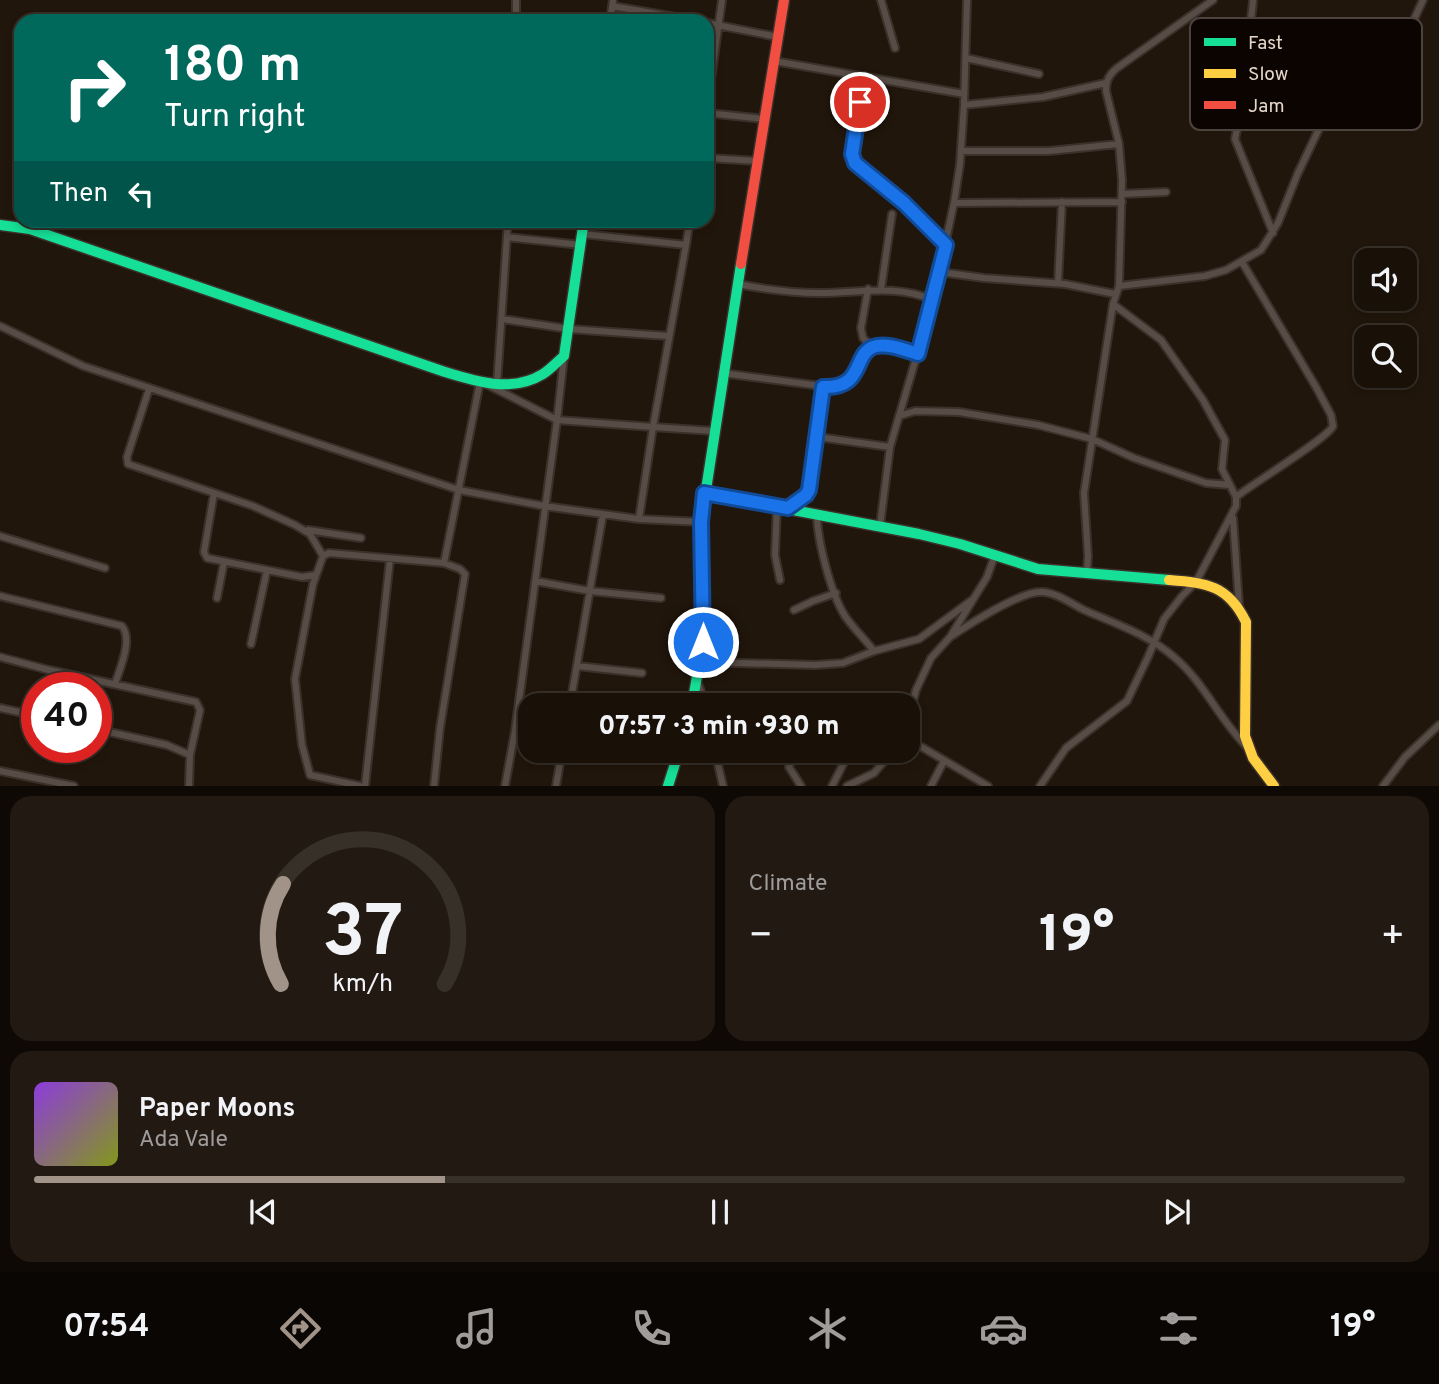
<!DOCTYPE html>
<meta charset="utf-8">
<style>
body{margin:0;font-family:Overpass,sans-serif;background:#221912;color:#f1f3f6;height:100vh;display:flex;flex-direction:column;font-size:26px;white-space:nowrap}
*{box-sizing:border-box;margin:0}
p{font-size:23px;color:#9f9d9c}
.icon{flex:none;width:38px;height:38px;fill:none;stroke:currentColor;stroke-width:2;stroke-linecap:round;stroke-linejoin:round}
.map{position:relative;height:786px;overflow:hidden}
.details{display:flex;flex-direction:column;gap:10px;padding:10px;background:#0e0904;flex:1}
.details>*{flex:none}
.hud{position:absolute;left:14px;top:14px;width:700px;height:214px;border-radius:21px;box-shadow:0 4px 10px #0003,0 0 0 2px #373029;background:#00695c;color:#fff;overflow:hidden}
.controls{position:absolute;left:1354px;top:248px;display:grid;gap:14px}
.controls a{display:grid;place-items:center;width:63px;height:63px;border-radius:14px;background:#191008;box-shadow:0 4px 10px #0003,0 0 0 2px #373029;font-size:35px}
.speed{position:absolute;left:21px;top:672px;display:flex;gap:14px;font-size:35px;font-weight:700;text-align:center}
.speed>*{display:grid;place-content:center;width:91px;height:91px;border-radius:50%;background:#191008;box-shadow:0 4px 10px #0003,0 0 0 2px #373029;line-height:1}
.speed .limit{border:10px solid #d22;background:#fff;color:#111}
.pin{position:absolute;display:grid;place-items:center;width:60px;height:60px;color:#fff;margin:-30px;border:4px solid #fff;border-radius:50%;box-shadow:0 2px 7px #0007}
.me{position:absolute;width:77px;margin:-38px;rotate:0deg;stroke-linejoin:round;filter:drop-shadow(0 0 5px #0008)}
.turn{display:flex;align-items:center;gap:24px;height:147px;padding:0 35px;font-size:32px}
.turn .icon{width:91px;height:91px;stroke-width:2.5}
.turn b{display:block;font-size:49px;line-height:60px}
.then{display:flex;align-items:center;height:66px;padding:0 35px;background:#0003;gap:14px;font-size:26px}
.big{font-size:52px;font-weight:800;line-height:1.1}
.details .tile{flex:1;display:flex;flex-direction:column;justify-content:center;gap:10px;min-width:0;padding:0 24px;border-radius:21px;background:#221912}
.details .dial{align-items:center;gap:0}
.dial svg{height:182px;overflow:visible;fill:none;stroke:#373029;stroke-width:7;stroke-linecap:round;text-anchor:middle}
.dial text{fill:#f1f3f6;stroke:none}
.song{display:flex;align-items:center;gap:21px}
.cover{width:84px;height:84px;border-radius:10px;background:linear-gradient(135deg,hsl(270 70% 55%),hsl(70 70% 35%))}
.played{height:7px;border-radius:4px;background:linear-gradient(90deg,#a19388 30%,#373029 30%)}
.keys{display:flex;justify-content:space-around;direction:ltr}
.heat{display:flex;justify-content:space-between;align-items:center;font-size:38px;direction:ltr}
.details .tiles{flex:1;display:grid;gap:10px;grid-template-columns:1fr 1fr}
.tile:last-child{grid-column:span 2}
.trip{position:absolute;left:518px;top:693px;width:402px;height:70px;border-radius:21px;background:#191008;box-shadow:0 4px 10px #0003,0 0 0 2px #373029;font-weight:800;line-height:70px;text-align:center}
.menu{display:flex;height:112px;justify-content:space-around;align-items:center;background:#0a0603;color:#9f9d9c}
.menu .icon{width:49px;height:49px}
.menu .current{color:#a19388}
.menu b{font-size:32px;color:#f1f3f6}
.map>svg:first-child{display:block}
</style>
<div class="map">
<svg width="1439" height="786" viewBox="0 0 1439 786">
<rect width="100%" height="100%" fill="#21160b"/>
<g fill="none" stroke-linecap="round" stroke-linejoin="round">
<g stroke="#3b312b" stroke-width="10">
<path id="street" d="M516,0v21
M881,0l14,48
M1253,0c-1,21 -9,47 -3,67 6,18 70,23 88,27
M612,6l86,15
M610,21l3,-21
M707,23l71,14
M966,58l73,16
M774,61l190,33
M1250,66l-15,73 38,94
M864,76l-12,78c4,21 35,35 51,48 15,13 29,28 43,43
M964,105l79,-8 63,-14
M707,108l15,-108
M707,113l58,6
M961,151h88l70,-7
M707,158l51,3
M1122,194l44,-2
M954,203l168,-1
M583,234l103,11 4,-25
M507,237l74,8
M940,272l44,6 81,6 50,10
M1058,283l4,-81
M737,284c27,5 55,9 82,9 40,0 76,-9 114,7
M1119,286l86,-10 21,-6 35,-20 17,-27 20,-50 30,-63 16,-24c13,0 27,10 38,3l41,-89
M868,289l-7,39 2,10 9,9
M881,289l11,-75
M502,319l67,10 99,7
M0,326l83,40 376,124 85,16 95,13 62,3
M722,373l107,14c29,-4 25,-24 43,-40h20l26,6
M497,384l11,-164
M488,385l69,35 7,-64
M149,389l-22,68 1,7 125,42 42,19 15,9 13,22
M899,416l16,-5 44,1 79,13 54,14 42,19 72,25 24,2
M818,437l72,10
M214,493l-10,59 3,6 95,19 14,-2
M1236,497c16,-13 92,-59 97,-71l-2,-11 -15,-28 -74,-125
M777,506l-2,49 5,25
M788,508l21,-18 14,-103
M817,514c0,26 14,80 28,102 8,12 20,23 29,35
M1233,518l6,87
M639,519l14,-92 61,4
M880,526l10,-79 43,-147 21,-97 6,-39 4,-59 3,-105
M308,530l53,8
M0,536l105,32
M444,563l36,-181
M1087,573l1,-17 -4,-63 29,-189 6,-18 3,-106 -3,-36 -13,-53c0,-11 3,-16 11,-23l96,-68
M535,581l55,10 71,7
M0,596l122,30c11,14 -2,42 -7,58
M217,598l7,-36
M794,610l19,-9 23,-8
M950,637c20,-13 67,-44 90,-45 14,-1 32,12 44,18 30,13 65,25 90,47 30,25 46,64 74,91
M251,644l16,-74
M0,657l49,13 147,32 4,8 -10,45
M701,662l114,3 28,-2 31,-12 45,-12 53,-39
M577,666l65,7
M697,681l9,24
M570,705l33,-191
M0,708l37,8
M908,720l8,-30 15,-32 19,-21 37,-60 8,-22
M96,729l71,16 23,10 -1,31
M515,731l15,3
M908,739l80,47
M649,751l29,4
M715,751l8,35
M800,751l-9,10 -2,6 12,19
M859,751l29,7
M0,771l74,15
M360,786l-50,-11 -8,-30 -7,-66 18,-95 10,-28 6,-3 115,10 16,6 5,5 -25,154 -6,58
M365,786l25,-227
M505,786l10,-55 42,-311 96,7 33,-182
M556,786l6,-35
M832,786l18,-35
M847,786l27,-13 19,-22
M931,786l13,-25
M1040,786l26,-38 61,-47 21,-44 16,-38 18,-23 14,-14 40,-76v-9l-14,-28 3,-29 -22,-40 -42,-60 -48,-36
M1383,786l22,-29 34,-32"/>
</g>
<g stroke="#3b312b" stroke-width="13">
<path id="fast" d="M0,225l30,4 415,143c32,10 67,21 98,2 8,-5 14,-12 21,-18l20,-136
M704,493l215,41 41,10 78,25 131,11
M692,705l11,-63 -2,-120 40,-258
M668,786l11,-35"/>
</g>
<g stroke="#3b312b" stroke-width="13">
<path id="slow" d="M1169,580c38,3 59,5 77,42l-1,114 8,22 21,28"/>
</g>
<g stroke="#3b312b" stroke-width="13">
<path id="jam" d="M741,264l43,-264"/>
</g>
<use href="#street" stroke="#574d46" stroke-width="6"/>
<use href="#fast" stroke="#16e098" stroke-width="10"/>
<use href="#slow" stroke="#ffcf43" stroke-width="10"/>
<use href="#jam" stroke="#f24e42" stroke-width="10"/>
</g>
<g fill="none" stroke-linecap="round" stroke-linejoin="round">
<g stroke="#114b97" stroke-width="18">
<path id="route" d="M703,642l-2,-120 3,-29 84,15 18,-13 3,-5 14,-103c41,2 30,-32 50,-40 13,-5 32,3 45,7l28,-109 -42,-42 -49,-40 -3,-9 8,-52"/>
</g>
<use href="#route" stroke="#1a73e8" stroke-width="12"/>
</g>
<rect x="1190" y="18" width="232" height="112" rx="10" fill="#0c0401" stroke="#4d433e" stroke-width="2"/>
<rect x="1204" y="38" width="32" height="8" fill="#16e098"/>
<rect x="1204" y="69" width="32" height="9" fill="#ffcf43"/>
<rect x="1204" y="101" width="32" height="8" fill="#f24e42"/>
<g font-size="19" fill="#e6d7cb">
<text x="1248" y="49">Fast</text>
<text x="1248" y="80">Slow</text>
<text x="1248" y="112">Jam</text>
</g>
</svg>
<div class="controls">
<a><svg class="icon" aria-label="sound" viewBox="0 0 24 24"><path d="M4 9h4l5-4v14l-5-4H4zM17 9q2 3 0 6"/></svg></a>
<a><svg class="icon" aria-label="search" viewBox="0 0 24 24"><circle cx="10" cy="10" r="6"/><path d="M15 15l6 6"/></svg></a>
</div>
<div class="speed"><div class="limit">40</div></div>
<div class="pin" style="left:860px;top:102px;background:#d93025"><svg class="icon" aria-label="arrive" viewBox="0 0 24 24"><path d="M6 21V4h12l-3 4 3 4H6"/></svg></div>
<svg class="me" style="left:703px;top:642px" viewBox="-20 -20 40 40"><circle r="17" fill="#1a73e8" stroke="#fff" stroke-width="3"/><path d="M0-11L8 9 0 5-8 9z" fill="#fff"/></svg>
<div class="trip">07:57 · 3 min · 930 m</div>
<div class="hud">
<div class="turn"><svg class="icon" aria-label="right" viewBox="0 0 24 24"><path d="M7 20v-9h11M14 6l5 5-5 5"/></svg><div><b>180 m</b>Turn right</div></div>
<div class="then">Then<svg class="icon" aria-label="left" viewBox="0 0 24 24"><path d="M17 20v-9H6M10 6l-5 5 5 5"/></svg></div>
</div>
</div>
<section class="details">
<div class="tiles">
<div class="tile dial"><svg viewBox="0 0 100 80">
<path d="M14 69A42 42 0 1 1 86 69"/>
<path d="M14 69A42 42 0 0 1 15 25" stroke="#a19388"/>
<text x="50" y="56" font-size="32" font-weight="700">37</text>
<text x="50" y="72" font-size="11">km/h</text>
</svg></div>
<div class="tile"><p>Climate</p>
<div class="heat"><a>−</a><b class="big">19°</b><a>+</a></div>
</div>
<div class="tile">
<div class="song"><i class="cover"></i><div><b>Paper Moons</b><p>Ada Vale</p></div></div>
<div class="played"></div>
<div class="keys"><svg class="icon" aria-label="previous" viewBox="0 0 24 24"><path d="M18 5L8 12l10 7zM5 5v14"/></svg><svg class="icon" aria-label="pause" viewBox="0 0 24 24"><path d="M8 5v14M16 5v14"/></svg><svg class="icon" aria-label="next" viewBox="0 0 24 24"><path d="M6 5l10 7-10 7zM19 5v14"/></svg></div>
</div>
</div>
</section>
<nav class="menu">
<b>07:54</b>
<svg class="icon current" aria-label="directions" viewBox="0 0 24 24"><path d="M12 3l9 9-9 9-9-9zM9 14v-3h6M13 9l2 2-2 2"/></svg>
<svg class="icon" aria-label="music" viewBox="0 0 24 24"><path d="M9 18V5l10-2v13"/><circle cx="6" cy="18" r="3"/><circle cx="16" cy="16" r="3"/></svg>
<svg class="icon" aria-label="phone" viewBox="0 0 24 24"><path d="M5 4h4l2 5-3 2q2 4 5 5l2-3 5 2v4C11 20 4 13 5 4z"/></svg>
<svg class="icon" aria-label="climate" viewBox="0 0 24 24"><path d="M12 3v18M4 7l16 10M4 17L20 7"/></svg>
<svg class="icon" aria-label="car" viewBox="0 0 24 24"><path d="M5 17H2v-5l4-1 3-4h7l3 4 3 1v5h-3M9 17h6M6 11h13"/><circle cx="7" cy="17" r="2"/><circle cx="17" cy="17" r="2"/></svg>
<svg class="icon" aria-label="filters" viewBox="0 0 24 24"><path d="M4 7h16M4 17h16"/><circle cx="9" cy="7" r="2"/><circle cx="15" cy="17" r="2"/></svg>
<b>19°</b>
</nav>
